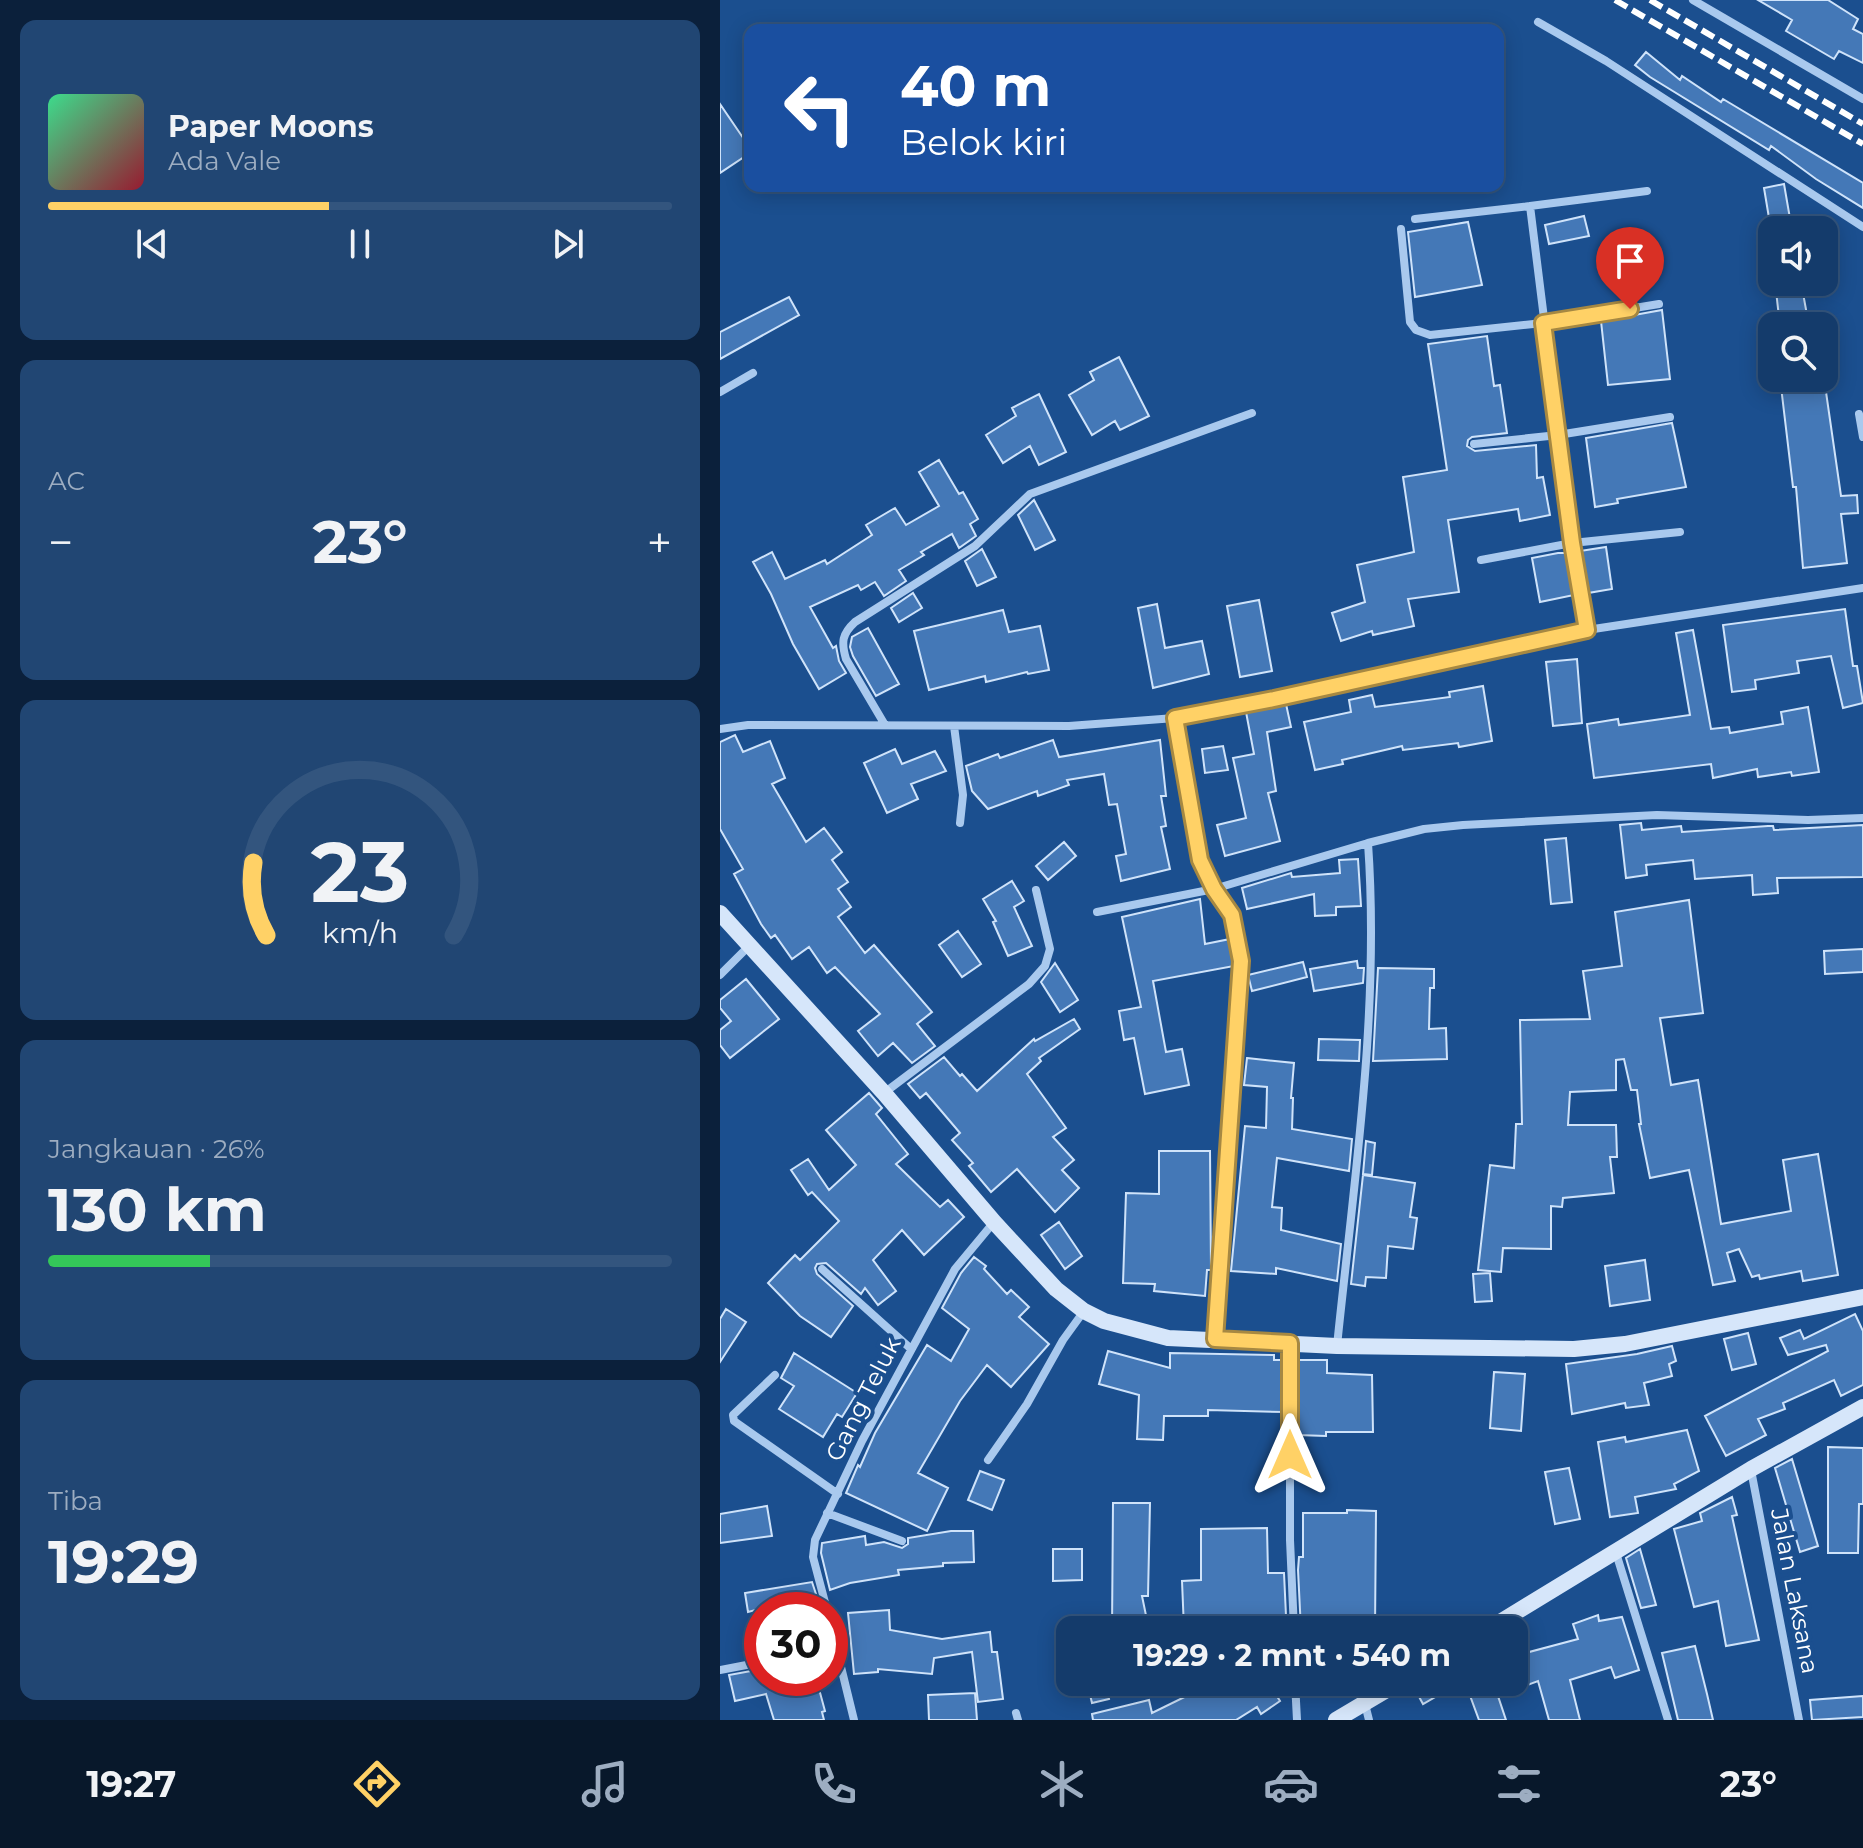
<!DOCTYPE html>
<html lang="id">
<meta charset="utf-8">
<style>
body{margin:0;font-family:Montserrat,sans-serif;background:#214673;color:#f1f3f6;height:100vh;display:flex;flex-direction:column;font-size:30px;white-space:nowrap}
*{box-sizing:border-box;margin:0}
p{font-size:26px;color:#9dadc1}
.icon{flex:none;width:44px;height:44px;fill:none;stroke:currentColor;stroke-width:2;stroke-linecap:round;stroke-linejoin:round}
.map{position:relative;flex:1;overflow:hidden}
.panel{display:flex;flex-direction:column;gap:20px;padding:20px;background:#0b203b;width:720px}
.panel>*{flex:none}
.guide{position:absolute;left:24px;top:24px;width:760px;height:168px;border-radius:16px;box-shadow:0 4px 20px #0003,0 0 0 2px #33557e;background:#1a4fa0;color:#fff;overflow:hidden}
.tools{position:absolute;left:1038px;top:216px;display:grid;gap:16px}
.tools a{display:grid;place-items:center;width:80px;height:80px;border-radius:16px;background:#143b6b;box-shadow:0 4px 20px #0003,0 0 0 2px #33557e;font-size:40px}
.speed{position:absolute;left:24px;top:1592px;display:flex;gap:16px;font-size:40px;font-weight:700;text-align:center}
.speed>*{display:grid;place-content:center;width:104px;height:104px;border-radius:50%;background:#143b6b;box-shadow:0 4px 20px #0003,0 0 0 2px #33557e;line-height:1}
.speed .limit{border:12px solid #d22;background:#fff;color:#111}
.pin{position:absolute;display:grid;place-items:center;width:68px;height:68px;color:#fff;margin:-82px -34px;border-radius:50% 50% 50% 0;rotate:-45deg;box-shadow:0 0 8px #0007}
.pin .icon{rotate:45deg}
.me{position:absolute;width:88px;margin:-44px;rotate:0deg;stroke-linejoin:round;filter:drop-shadow(0 0 6px #0008)}
.turn{display:flex;align-items:center;gap:28px;height:168px;padding:0 24px;font-size:36px}
.turn .icon{width:104px;height:104px;stroke-width:2.5}
.turn b{display:block;font-size:56px;line-height:68px}
.big{font-size:60px;font-weight:700;line-height:1.1}
.panel .tile{flex:1;display:flex;flex-direction:column;justify-content:center;gap:12px;min-width:0;padding:0 28px;border-radius:16px;background:#214673}
.panel .dial{align-items:center;gap:0}
.dial svg{height:208px;overflow:visible;fill:none;stroke:#33557e;stroke-width:7;stroke-linecap:round;text-anchor:middle}
.dial text{fill:#f1f3f6;stroke:none}
.song{display:flex;align-items:center;gap:24px}
.cover{width:96px;height:96px;border-radius:12px;background:linear-gradient(135deg,hsl(150 70% 55%),hsl(350 70% 35%))}
.played{height:8px;border-radius:4px;background:linear-gradient(90deg,#ffd166 45%,#33557e 45%)}
.keys{display:flex;justify-content:space-around;direction:ltr}
.heat{display:flex;justify-content:space-between;align-items:center;font-size:44px;direction:ltr}
.charge{height:12px;border-radius:6px;background:linear-gradient(90deg,#34c759 26%,#33557e 0)}
.trip{position:absolute;left:336px;top:1616px;width:472px;height:80px;border-radius:16px;background:#143b6b;box-shadow:0 4px 20px #0003,0 0 0 2px #33557e;font-weight:700;line-height:80px;text-align:center}
.menu{display:flex;height:128px;justify-content:space-around;align-items:center;background:#08182b;color:#9dadc1}
.menu .icon{width:56px;height:56px}
.menu .on{color:#ffd166}
.menu b{font-size:36px;color:#f1f3f6}
main{display:flex;flex:1;min-height:0}
.map>svg:first-child{display:block}
</style>
<main>
<section class="panel">
<div class="tile">
<div class="song"><i class="cover"></i><div><b>Paper Moons</b><p>Ada Vale</p></div></div>
<div class="played"></div>
<div class="keys"><svg class="icon" aria-label="previous" viewBox="0 0 24 24"><path d="M18 5L8 12l10 7zM5 5v14"/></svg><svg class="icon" aria-label="pause" viewBox="0 0 24 24"><path d="M8 5v14M16 5v14"/></svg><svg class="icon" aria-label="next" viewBox="0 0 24 24"><path d="M6 5l10 7-10 7zM19 5v14"/></svg></div>
</div>
<div class="tile"><p>AC</p>
<div class="heat"><a>−</a><b class="big">23°</b><a>+</a></div>
</div>
<div class="tile dial"><svg viewBox="0 0 100 80">
<path d="M14 69A42 42 0 1 1 86 69"/>
<path d="M14 69A42 42 0 0 1 9 41" stroke="#ffd166"/>
<text x="50" y="56" font-size="32" font-weight="700">23</text>
<text x="50" y="72" font-size="11">km/h</text>
</svg></div>
<div class="tile"><p>Jangkauan · 26%</p><b class="big">130 km</b><div class="charge"></div></div>
<div class="tile"><p>Tiba</p><b class="big">19:29</b></div>
</section>
<div class="map">
<svg width="1143" height="1720" viewBox="0 0 1143 1720">
<rect width="100%" height="100%" fill="#1b4f8f"/>
<path fill="#4478b7" stroke="#cfe3fa" stroke-width="2" d="M1038,0h70l30,19 -5,10 10,5v29l-24,-12 -5,8 -48,-28 6,-11z
M926,52l34,28 2,-4 39,26 2,-3 140,84v25l-47,-29 -45,-33 -2,4 -119,-73 -15,-12z
M0,104l30,44v5l-30,20z
M1064,184l8,46h-21l-7,-42z
M864,216l5,20 -40,8 -4,-19z
M748,222l14,63 -67,12 -7,-65z
M1055,282h26l8,44h-26l-1,-9h-3z
M69,297l10,18 -79,44v-27z
M942,310l8,69 -62,6 -7,-64z
M767,336l7,50 6,-1 7,48 -35,4 -4,3 -1,6 8,5 61,-6 1,33 6,-1 7,38 -30,6 -2,-12 -70,11 11,72 -51,7 6,27 -41,9 -1,-4 -31,10 -9,-28 33,-11 -8,-37 57,-13 -11,-75 44,-7 -19,-126z
M399,357l30,59 -29,14 -5,-9 -23,14 -23,-40 25,-15 -4,-8z
M1060,378h44l17,118 16,-1 1,18 -17,1 6,49 -44,5 -7,-81h-3z
M319,394l27,58 -27,13 -9,-19 -27,17 -17,-28 30,-19 -4,-8z
M952,423l14,64 -69,12 1,4 -23,4 -9,-69z
M219,460l20,34 4,-2 15,27 -8,5 6,12 -17,12 -7,-14 -31,18 3,3 -25,15 7,11 -22,15 -9,-14 -14,8 -3,-5 -48,22 23,41 3,-2 3,15 7,12 -27,16 -26,-45 -22,-50 -18,-32 19,-10 13,27 40,-19 2,4 45,-29 -6,-10 29,-17 11,17 33,-19 -20,-34z
M314,500l21,40 -20,10 -17,-35z
M886,547l6,42 -24,4 -8,-42z
M262,549l14,28 -19,9 -12,-25z
M838,553h9l7,42 -34,7 -8,-44z
M193,593l9,15 -23,14 -8,-14z
M539,600l13,71 -32,6 -13,-71z
M437,604l8,44 37,-7 7,33 -56,14 -15,-80z
M1125,609l8,57h4l6,37 -20,5 -12,-52 -34,5 2,12 -44,7 1,9 -24,3 -9,-67z
M283,610l6,22 31,-6 9,44 -21,4 -1,-2 -41,10 -1,-6 -56,14 -15,-59z
M148,628l31,56 -23,12 -23,-40 -3,-9 2,-10z
M973,630l18,99 18,-2 1,6 53,-9 -2,-12 27,-5 11,65 -27,4 -1,-4 -33,5 -1,-8 -44,9 -2,-14 -117,14 -7,-54 31,-5 1,6 71,-10 -14,-82z
M857,659l5,64 -29,3 -7,-64z
M763,686l9,55 -33,6 -1,-4 -55,7 -1,-4 -60,14 1,4 -28,6 -11,-48 47,-10 -2,-12 23,-5 3,12 75,-10 -1,-5z
M566,704l5,23 -24,5 9,59 -8,2 12,48 -55,15 -8,-31 29,-7 -13,-60 21,-4 -8,-42z
M15,735l8,17 27,-11 15,37 -13,6 34,58 18,-14 18,24 -10,8 16,22 -10,7 13,18 -13,10 27,36 9,-8 58,67 -15,12 18,22 -23,17 -19,-20 -15,13 -20,-25 22,-17 -45,-47 -8,6 -18,-26 -17,12 -17,-24 -4,3 -10,-14 -27,-50 9,-5 -23,-40v-87z
M333,740l6,17 101,-17 6,56h-5l5,30 -5,1 9,42 -49,12 -5,-25 10,-2 -9,-50 -8,1 -5,-31 -37,6 2,5 -31,11 -1,-5 -49,18 -16,-18 -6,-25 32,-12 2,4z
M503,746l5,24 -23,3 -3,-24z
M175,749l7,15 33,-13 11,20 -35,13 7,15 -31,14 -23,-50z
M921,823l1,7 39,-4 1,6 86,-6h5l1,4 89,-5v52l-86,1 1,15 -25,2 -1,-20 -57,4 -2,-19 -47,5 1,10 -21,3 -6,-53z
M846,838l6,64 -21,2 -6,-64z
M344,842l12,14 -28,24 -12,-14z
M638,859l3,47 -25,1v8l-21,1 -1,-22 -67,15 -5,-21 49,-15 1,4 48,-4 -1,-13z
M292,881l12,20 -10,6 18,39 -24,10 -15,-34 3,-1 -13,-22z
M480,899l5,45 25,-5 4,27 -81,15 13,71 16,-3 7,36 -44,9 -11,-56 -10,2 -5,-29 22,-4 -19,-90z
M969,900l14,113 -43,5 11,67 27,-5 23,144 70,-13 -8,-51 35,-6 20,121 -35,6 -2,-10 -41,8 -1,-4 -7,2 -13,-28 -12,4 8,28 -22,4 -24,-115 -39,8 -11,-54h2l-4,-34h-6l-7,-31 -8,1v30l-46,2 -2,33h48l1,32h-7l4,36 -51,5 -1,9 -11,-1v43l-48,-1 -2,24 -23,-2 12,-105 24,3 2,-44h6l-2,-104 70,-1 -7,-48 39,-5 -7,-54z
M238,931l23,33 -19,13 -23,-32z
M1143,949v23l-38,2 -1,-23z
M637,961l1,7h6l-1,15 -49,8 -4,-22z
M583,962l4,15 -55,14 -4,-16z
M335,963l23,37 -18,12 -19,-30z
M658,968l56,1v19h-4l-1,41 17,-1 1,31 -74,2z
M26,979l33,40 -49,39 -10,-13v-15l11,-9 -11,-13v-8z
M354,1019l6,10 -41,29 2,3 -14,13 39,54 -13,9 21,23 -12,10 17,18 -24,24 -38,-43 -26,23 -22,-26 4,-3 -21,-23 8,-7 -34,-40 -6,5 -12,-14 36,-27 16,19 2,-2 15,17 57,-52 1,2z
M599,1039l41,1 -1,21 -41,-1z
M527,1058l47,5 -3,35h2l-1,31 60,10 -3,32 -72,-13 -5,49 10,1 -1,22 60,14 -4,37 -61,-13v6l-45,-3 14,-145 21,2 1,-41 -23,-2z
M149,1093l13,15 -6,6 32,40 -12,10 44,43 8,-7 16,17 -40,38 -22,-25 -29,30 23,31 -18,14 -13,-17 -4,6 -35,-31 -9,1 -2,4 2,6 36,32 -22,31 -31,-21 -32,-33 27,-28 5,5 39,-39 -27,-29 -4,3 -17,-25 17,-11 21,31 27,-25 -30,-35z
M646,1141l9,2 -3,32 -9,-1z
M439,1151h51l1,119h-4l-2,26 -51,-5 1,-7 -32,-1 3,-90 33,1z
M643,1175l52,8 -5,34 7,1 -4,31 -25,-3 -2,32 -20,-1 -1,9 -14,-2z
M339,1222l23,34 -17,13 -24,-34z
M254,1257l12,9 -2,3 23,25 4,-4 18,17 -10,10 30,27 -38,43 -24,-22 -27,36 -42,72 30,15 -21,43 -81,-38 12,-28 2,2 15,-34 52,-88 24,16 18,-32 -27,-21 19,-35z
M925,1260l5,40 -40,6 -5,-40z
M770,1273l2,28 -17,1 -2,-28z
M6,1309l20,13 -26,40v-43z
M1135,1314l8,17v54l-22,11 -7,-16 -51,23 2,6 -27,10 8,16 -40,21 -21,-40 123,-65 -2,-6 -38,10 -8,-17 20,-8 4,9z
M1028,1333l8,31 -24,6 -8,-31z
M952,1346l4,15 -7,3 3,12 -28,7 5,22 -23,3 -1,-5 -53,11 -6,-50 71,-10z
M388,1351l62,17v-15l104,2v5h9v52l-75,-2v6h-44l-1,24 -26,-1 2,-44 -40,-11z
M74,1353l63,40 -15,24 -5,-3 -14,23 -44,-28 15,-23 -13,-8z
M577,1360h30v13l45,2 1,57h-47v4l-29,-1z
M774,1372l31,2 -4,57 -31,-3z
M967,1430l12,41 -25,13 2,5 -41,8 3,16 -28,4 -12,-75 27,-5 1,5z
M1108,1447l35,1v56h-4l-1,49h-30z
M1072,1459l26,87 -18,6 -25,-84z
M849,1468l11,51 -25,5 -10,-52z
M260,1471l24,9 -12,30 -24,-10z
M1012,1497l5,18 -5,1 27,124 -33,6 -8,-45 -24,6 -20,-78 28,-8 -2,-8z
M393,1503h37l-2,93h-6l7,34h-37z
M47,1506l5,30 -52,7v-29z
M627,1510l29,1 -1,119h-74l-3,-60 1,-13h4v-44h44z
M547,1528l1,45h16l2,43h-58v11l-44,2 -2,-48 19,-1v-51z
M231,1531h22l1,31 -31,1v3l-45,4 1,5 -49,8 -20,7 -9,-37 1,-10 43,-7 1,9 18,-3 18,6 6,-4v-6z
M333,1549h29v31l-29,1z
M920,1549l16,56 -15,3 -15,-50z
M92,1582l4,12 -68,18 -3,-19z
M169,1610l1,20 52,9 48,-7 2,20h5l6,47 -25,3 -6,-50 -38,6 -2,16 -54,-5v3l-24,2 -6,-61z
M878,1615l1,6 23,-4 17,53 -24,8 -4,-11 -41,13 10,40h-31l-11,-39 -40,15 8,24h-27l-14,-38h49v-26l64,-17 -5,-15z
M975,1646l12,48 6,26h-35l-16,-67z
M42,1669v9h45l1,8 -6,1 1,6 16,-4 6,22 -3,1 2,8h-50l-8,-26 -31,7 -6,-26z
M367,1682h19l3,17 -17,4z
M495,1682h53l12,19 -19,13 -4,-7 -21,13h-143l-1,-6 57,-14 3,13z
M691,1682h50l-38,22z
M255,1693l2,27h-48l-1,-25z
M1143,1696v21l-51,3 -2,-20z"/>
<g fill="none" stroke-linecap="round" stroke-linejoin="round">
<path stroke="#a9c9ee" stroke-width="8" d="M973,0l170,99
M818,22l68,39 257,166
M810,206l117,-15
M695,219l115,-13 42,337 15,87
M681,229l9,93 6,8 14,5 113,-12 116,-19
M0,392l33,-19
M1139,414l4,23
M754,444l84,-9 112,-18
M761,560l91,-17 108,-11
M455,718l25,142 14,29 18,26 9,46 -26,378
M165,725l-39,-66c-5,-17 -4,-25 9,-37l120,-76 55,-52 222,-81
M234,726l9,69 -3,28
M0,729l28,-4 321,1 106,-8 99,-19 313,-69 276,-42
M377,912l117,-23 154,-46 56,-14 39,-4 194,-10 151,5 55,-2
M0,975l29,-29
M164,1093l145,-109 16,-18 5,-17 -14,-59
M102,1269l88,79
M570,1343v197l4,90
M617,1346c17,-166 43,-335 31,-503
M55,1375l-42,40 1,6 104,73
M268,1460l39,-56 36,-64 21,-29
M1031,1470l48,250
M107,1513l75,28
M896,1553l52,167
M107,1610l-14,-53 2,-17 47,-99 93,-172 39,-47
M110,1622l24,98
M0,1670l42,-8
M575,1682l2,38
M645,1704l4,16
M296,1713l2,7"/>
<path stroke="#d6e6fa" stroke-width="16" d="M0,913l164,180 110,129 62,67 28,22 20,10 64,17 169,8 237,3 51,-5 238,-47
M767,1630l264,-161 112,-62
M616,1720l64,-38"/>
<path stroke="#fff" stroke-width="6" stroke-dasharray="14 6" stroke-linecap="butt" d="M895,0l248,144
M930,0l213,124"/>
</g>
<g fill="none" stroke-linecap="round" stroke-linejoin="round">
<g stroke="#a68842" stroke-width="20">
<path id="route" d="M570,1455v-112l-75,-4 26,-378 -9,-46 -18,-26 -14,-29 -25,-142 99,-19 313,-69 -15,-87 -29,-220 87,-14"/>
</g>
<use href="#route" stroke="#ffd166" stroke-width="14"/>
</g>
<g text-anchor="middle" dominant-baseline="central" stroke-width="8" stroke-linejoin="round" paint-order="stroke">
<g font-size="24" fill="#fff" stroke="#1b4f8f">
<text transform="translate(143 1399) rotate(-63)">Gang Teluk</text>
<text transform="translate(1075 1591) rotate(79)">Jalan Laksana</text>
</g>
</g>
</svg>
<div class="tools">
<a><svg class="icon" aria-label="sound" viewBox="0 0 24 24"><path d="M4 9h4l5-4v14l-5-4H4zM17 9q2 3 0 6"/></svg></a>
<a><svg class="icon" aria-label="search" viewBox="0 0 24 24"><circle cx="10" cy="10" r="6"/><path d="M15 15l6 6"/></svg></a>
</div>
<div class="speed"><div class="limit">30</div></div>
<div class="pin" style="left:910px;top:309px;background:#d93025"><svg class="icon" aria-label="arrive" viewBox="0 0 24 24"><path d="M6 21V4h12l-3 4 3 4H6"/></svg></div>
<svg class="me" style="left:570px;top:1455px" viewBox="-20 -20 40 40"><path d="M0-17L14 15 0 8-14 15z" fill="#ffd166" stroke="#fff" stroke-width="4"/></svg>
<div class="trip">19:29 · 2 mnt · 540 m</div>
<div class="guide">
<div class="turn"><svg class="icon" aria-label="left" viewBox="0 0 24 24"><path d="M17 20v-9H6M10 6l-5 5 5 5"/></svg><div><b>40 m</b>Belok kiri</div></div>
</div>
</div>
</main>
<nav class="menu">
<b>19:27</b>
<svg class="icon on" aria-label="directions" viewBox="0 0 24 24"><path d="M12 3l9 9-9 9-9-9zM9 14v-3h6M13 9l2 2-2 2"/></svg>
<svg class="icon" aria-label="music" viewBox="0 0 24 24"><path d="M9 18V5l10-2v13"/><circle cx="6" cy="18" r="3"/><circle cx="16" cy="16" r="3"/></svg>
<svg class="icon" aria-label="phone" viewBox="0 0 24 24"><path d="M5 4h4l2 5-3 2q2 4 5 5l2-3 5 2v4C11 20 4 13 5 4z"/></svg>
<svg class="icon" aria-label="climate" viewBox="0 0 24 24"><path d="M12 3v18M4 7l16 10M4 17L20 7"/></svg>
<svg class="icon" aria-label="car" viewBox="0 0 24 24"><path d="M5 17H2v-5l4-1 3-4h7l3 4 3 1v5h-3M9 17h6M6 11h13"/><circle cx="7" cy="17" r="2"/><circle cx="17" cy="17" r="2"/></svg>
<svg class="icon" aria-label="filters" viewBox="0 0 24 24"><path d="M4 7h16M4 17h16"/><circle cx="9" cy="7" r="2"/><circle cx="15" cy="17" r="2"/></svg>
<b>23°</b>
</nav>
